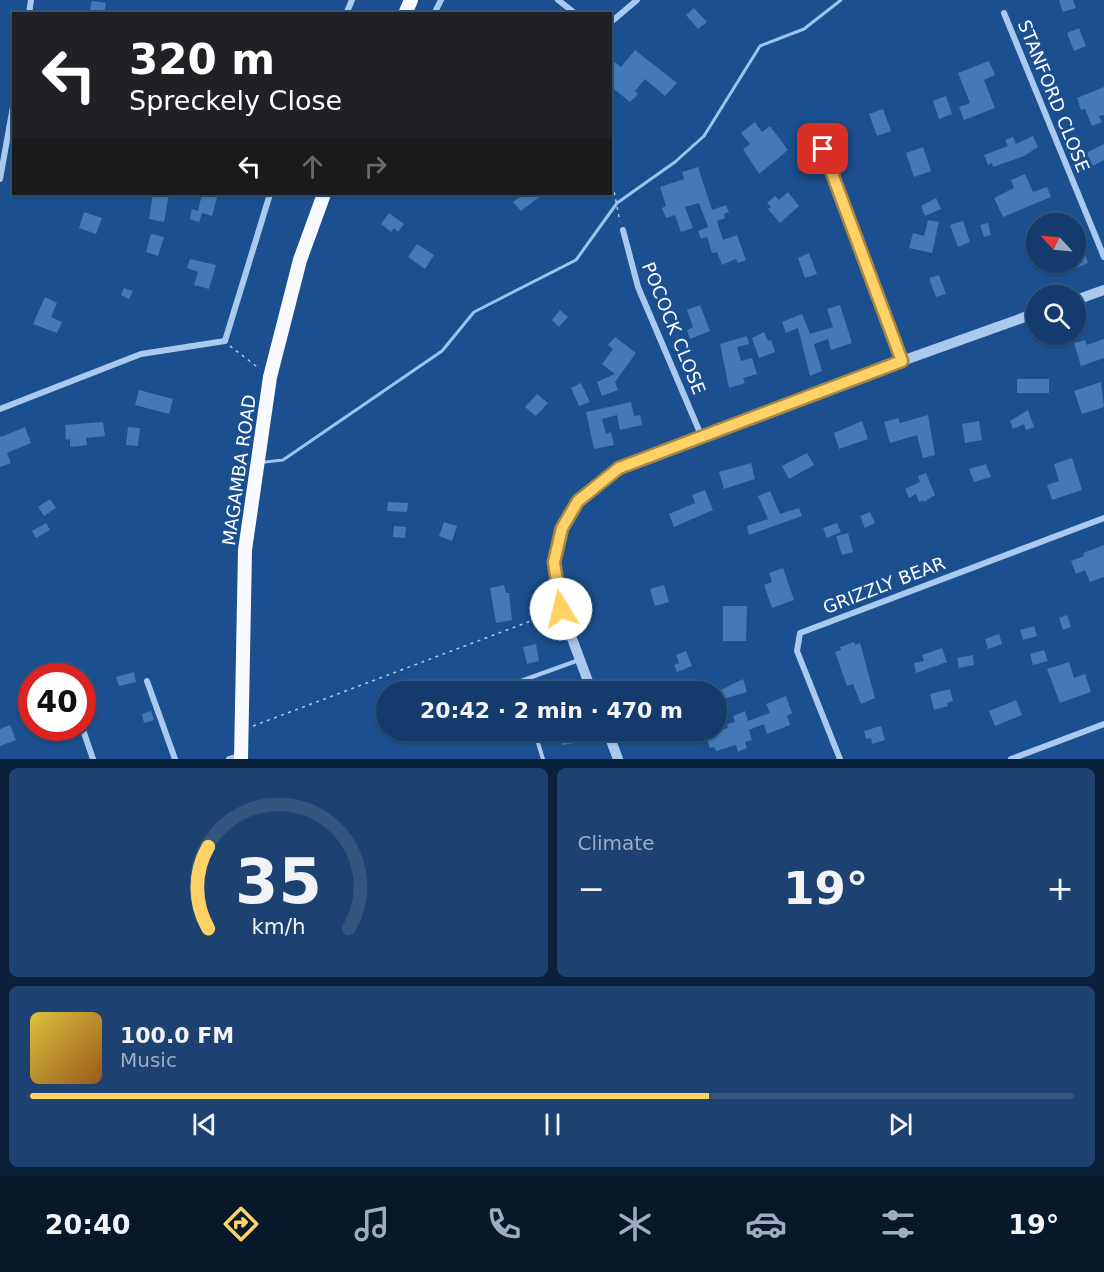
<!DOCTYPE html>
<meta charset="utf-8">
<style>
body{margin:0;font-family:"DejaVu Sans",sans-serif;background:#1d4271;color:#f1f3f6;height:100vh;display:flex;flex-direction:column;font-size:22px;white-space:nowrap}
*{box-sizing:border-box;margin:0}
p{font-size:20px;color:#9dadc1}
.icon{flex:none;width:33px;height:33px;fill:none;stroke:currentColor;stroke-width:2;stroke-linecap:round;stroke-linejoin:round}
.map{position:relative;height:759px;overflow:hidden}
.sheet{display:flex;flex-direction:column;gap:9px;padding:9px;background:#0b203b;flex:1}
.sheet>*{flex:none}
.top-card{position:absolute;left:12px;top:12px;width:600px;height:183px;border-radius:0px;box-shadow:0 2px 4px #0004,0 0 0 2px #33557e;background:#202124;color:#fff;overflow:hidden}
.needle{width:39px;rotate:296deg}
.fabs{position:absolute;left:1026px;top:213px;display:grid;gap:12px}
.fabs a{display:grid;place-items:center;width:60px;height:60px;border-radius:50%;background:#143b6b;box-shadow:0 2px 4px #0004,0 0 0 2px #33557e;font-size:30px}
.speed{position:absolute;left:18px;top:663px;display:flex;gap:12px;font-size:30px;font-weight:700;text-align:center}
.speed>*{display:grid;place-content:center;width:78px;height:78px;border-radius:50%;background:#143b6b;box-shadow:0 2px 4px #0004,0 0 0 2px #33557e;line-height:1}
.speed .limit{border:9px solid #d22;background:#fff;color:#111}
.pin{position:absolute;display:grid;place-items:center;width:51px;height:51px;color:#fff;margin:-26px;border-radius:12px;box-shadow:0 3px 9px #0006}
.me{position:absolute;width:66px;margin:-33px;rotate:351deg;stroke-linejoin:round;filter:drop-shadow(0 0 4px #0008)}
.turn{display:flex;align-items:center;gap:21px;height:126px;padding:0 18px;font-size:27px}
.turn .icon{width:78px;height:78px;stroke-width:2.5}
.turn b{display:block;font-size:42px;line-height:51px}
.lanes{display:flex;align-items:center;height:57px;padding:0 18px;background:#0003;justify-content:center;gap:30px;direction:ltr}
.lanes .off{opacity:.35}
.big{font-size:45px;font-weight:700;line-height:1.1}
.sheet .widget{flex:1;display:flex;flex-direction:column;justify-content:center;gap:9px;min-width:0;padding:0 21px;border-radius:9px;background:#1d4271}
.sheet .dial{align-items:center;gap:0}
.dial svg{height:156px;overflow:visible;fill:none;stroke:#33557e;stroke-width:7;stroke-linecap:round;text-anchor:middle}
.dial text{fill:#f1f3f6;stroke:none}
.song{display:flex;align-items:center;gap:18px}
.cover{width:72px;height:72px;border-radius:9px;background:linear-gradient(135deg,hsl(50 70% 55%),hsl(30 70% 35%))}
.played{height:6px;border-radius:3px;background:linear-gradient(90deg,#ffd166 65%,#33557e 65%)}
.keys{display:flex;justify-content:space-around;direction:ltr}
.heat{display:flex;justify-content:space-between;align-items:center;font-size:33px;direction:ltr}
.sheet .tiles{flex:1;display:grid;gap:9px;grid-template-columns:1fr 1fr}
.widget:last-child{grid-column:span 2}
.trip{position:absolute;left:376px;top:681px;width:351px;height:60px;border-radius:30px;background:#143b6b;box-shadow:0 2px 4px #0004,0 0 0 2px #33557e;font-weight:700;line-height:60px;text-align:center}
.dock{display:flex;height:96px;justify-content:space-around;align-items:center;background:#08182b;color:#9dadc1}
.dock .icon{width:42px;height:42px}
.dock .current{color:#ffd166}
.dock b{font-size:27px;color:#f1f3f6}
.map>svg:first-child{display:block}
</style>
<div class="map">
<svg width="1104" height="759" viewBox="0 0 1104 759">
<rect width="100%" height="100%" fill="#1b4f8f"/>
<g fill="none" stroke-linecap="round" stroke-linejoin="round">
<path stroke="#9cc4f0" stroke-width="3" d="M265,462l18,-2 159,-109 32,-39 102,-52 41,-57 58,-41 29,-26 56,-90 44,-17 37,-29"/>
</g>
<path fill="#4478b7" d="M1059,0h14l3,8 -13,4z
M92,1l14,2 -2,11h-15z
M694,8l13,14 -9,7 -12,-14z
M1079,28l7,18 -12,5 -7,-18z
M635,50l42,33 -12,13 -20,-17 -10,12 3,3 -8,8 -20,-16 4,-9 -4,-3v-6l5,-6 6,5z
M989,61l6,14 -11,5 11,28 -31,12 -5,-13 11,-4 -12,-30z
M1104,87v28l-5,1 3,6 -10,4 -7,-17 -4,1 -4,-12z
M946,96l6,18 -13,5 -6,-18z
M883,109l8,22 -14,5 -8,-22z
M755,122l7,10 8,-6 18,24 -29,24 -16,-25 7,-5 -9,-11z
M1033,136l5,11 -14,9 -31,11 -1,-4 -4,2 -4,-10 24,-9 -3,-6 8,-3 3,7z
M1104,144v16l-11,6 -7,-13z
M923,147l8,24 -17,6 -8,-24z
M698,167l14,43 14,-5 3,7 -5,2 1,4 -8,3 6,19 14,-5 9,25 -8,3 -2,-4 -14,6 -5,-13 -5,1 -5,-16 -6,2 -3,-8 10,-4 -9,-24 -14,4 8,21 -12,4 -6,-17 -9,3 -4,-10 4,-2 -6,-19 24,-8 -2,-7z
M1025,174l8,18 14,-5 4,10 -48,20 -9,-19 20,-10 -3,-8z
M788,192l11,14 -19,17 -12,-14 3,-2 -4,-4 8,-7 4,4z
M153,194h16l-5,28 -15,-3z
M202,194h16l-6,22 -10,-3 -3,9 -9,-3 2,-10 6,2z
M524,194h19l-22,17 -8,-9z
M936,198l5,11 -16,7 -4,-10z
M84,212l18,6 -6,16 -17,-6z
M389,213l15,11 -6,8 -4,-4 -3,4 -10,-8z
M928,220l11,2 -7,31 -23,-5 4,-15 11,3z
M963,221l7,21 -12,5 -8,-22z
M988,223l3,12 -7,2 -4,-12z
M151,234l13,3 -6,19 -12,-4z
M417,244l17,11 -9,14 -17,-12z
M1083,249l5,14 -12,5v-16z
M809,253l8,21 -12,4 -7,-20z
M190,259l26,6 -7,24 -15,-4 4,-13 -11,-4z
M939,275l7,19 -10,3 -7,-19z
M124,288l9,3 -4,8 -8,-4z
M45,297l12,6 -6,14 11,5 -5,11 -24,-9z
M700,305l10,26 -20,8 -3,-9 6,-3 -6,-17z
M840,305l12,38 -21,7 -3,-11 -14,5 8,27 -12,5 -12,-48 -12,5 -4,-11 20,-8 8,20 23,-7 -6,-18z
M560,310l8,7 -9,10 -7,-7z
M764,332l4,9 3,-1 4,12 -16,6 -7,-20z
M747,336l2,8 -12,3 4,14 11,-3 5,16 -14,4 2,5 -16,5 -9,-44z
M615,337l21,16 -21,29 3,8 -16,6 -5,-14 18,-8 -13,-10 11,-15 -5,-4z
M1104,339v19l-23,8 -7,-23 11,-3 2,5z
M1017,379h32v14h-32z
M1101,382l3,25 -22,7 -8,-23z
M581,383l9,19 -11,4 -8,-18z
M139,390l34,9 -4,15 -34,-9z
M537,394l11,9 -12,13 -11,-9z
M631,402l3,14 6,-1 2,10 -22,5 -3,-15 -15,4 4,15 5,-2 3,13 -20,4 -8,-37z
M1028,410l6,17 -8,3 -2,-6 -11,5 -3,-8z
M928,415l7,40 -12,3 -6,-23 -27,8 -6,-21 14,-4 2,5z
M862,421l6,18 -29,10 -5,-16z
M979,421l3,19 -17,3 -3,-19z
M103,422l2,14 -19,2 1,7 -17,2v-8l-4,1 -1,-15z
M25,427l6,16 -24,10 4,10 -11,4v-32l1,2z
M128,427l12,1 -2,18 -12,-1z
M807,453l7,12 -25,14 -7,-13z
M1072,458l10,32 -30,10 -5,-15 12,-4 -5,-17z
M751,463l4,16 -31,10 -5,-17z
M986,464l5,13 -17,5 -5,-13z
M926,473l9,22 -11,7 -1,-2 -4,2 -3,-8 -7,4 -4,-9 15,-7 -2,-6z
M705,490l8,20 -39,17 -5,-13 26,-11 -3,-8z
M770,491l10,23 19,-6 3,8 -53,19 -2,-9 21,-7 -10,-23z
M50,499l6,9 -12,8 -6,-9z
M388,502l20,1 -1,9 -20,-1z
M870,512l5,11 -10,5 -5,-12z
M444,522l13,4 -5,15 -13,-5z
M46,523l4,7 -14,8 -4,-7z
M837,523l4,9 -14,6 -4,-10z
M394,526l12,1 -1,11 -12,-1z
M848,533l5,19 -11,3 -6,-19z
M1104,545v32l-14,5 -5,-12 -9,4 -5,-13 13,-5 -1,-3z
M783,568l11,32 -22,8 -8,-23 8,-3 -3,-9z
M504,585l2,8h3l3,27 -16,3 -6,-35z
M664,585l5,17 -14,4 -5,-17z
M723,606h24l-1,35h-23z
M1067,615l4,12 -8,3 -4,-12z
M1034,626l3,10 -14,4 -3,-10z
M999,634l3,10 -14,5 -3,-10z
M854,642l1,3 5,-2 15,55 -14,6 -8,-20 -6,2 -12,-34 6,-2 -1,-3z
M536,644l3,17 -12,3 -4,-17z
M942,648l5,14 -31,11 -2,-10 10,-2 -2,-6z
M1044,650l4,11 -15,4 -3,-11z
M686,651l6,15 -15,6 -3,-7 5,-2 -3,-8z
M973,655l1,10 -15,3 -2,-10z
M1069,662l5,16 11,-4 6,18 -31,11 -13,-34z
M134,672l2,10 -17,4 -3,-9z
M743,679l4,13 -27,8 -3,-8z
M950,689l3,12 -6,2 1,3 -14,4 -4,-16z
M786,696l6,17 -5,3 3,9 -23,9 -3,-10 -15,6 3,10 -7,2 2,6 -9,4 -2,-7 -20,6 -2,-4 -4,1 -3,-9 4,-1 -2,-5 19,-5 -1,-4 8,-2 -2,-6 12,-5 3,10 22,-8 -4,-9z
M1016,700l6,15 -27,11 -6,-15z
M151,711l3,9 -10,3 -2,-9z
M10,725l6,15 -16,6v-17z
M881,726l4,14 -13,4 -1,-6 -5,1 -2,-8z
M560,730h13l2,13 -13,2z"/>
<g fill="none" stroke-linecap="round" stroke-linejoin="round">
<path stroke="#a9c9ee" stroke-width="1.5" stroke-dasharray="3 4.5" stroke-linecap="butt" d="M610,170l10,52
M230,346l30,23
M253,726l299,-113"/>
<path stroke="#a9c9ee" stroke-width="4" d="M522,692l-4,-10 61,-22
M534,730l9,29"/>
<path stroke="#a9c9ee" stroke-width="6" d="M558,0l18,14
M1004,13l100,244
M29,14l2,-14
M346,14l6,-14
M434,14l7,-14
M610,23l27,-23
M823,149l79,212
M0,179l14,-78
M623,230l15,57 63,148
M0,409l141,-55 84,-13 45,-147
M147,681l28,78
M82,727l11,32
M229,759l12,-3
M840,759l-43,-108 3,-18 304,-115
M1011,759l93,-35"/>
<path stroke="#a9c9ee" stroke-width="10" d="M1076,300l28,-10
M592,692l-31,-83 -7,-47 8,-34 16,-27 41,-33 283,-107 134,-48
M607,730l11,29"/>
<path stroke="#f8faff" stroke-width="14" d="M405,14l6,-14
M241,759l4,-209 25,-173 30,-117 24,-66"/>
</g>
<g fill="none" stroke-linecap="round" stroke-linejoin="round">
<g stroke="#a68842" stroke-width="15">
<path id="route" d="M561,609l-7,-47 8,-34 16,-27 41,-33 283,-107 -79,-212"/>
</g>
<use href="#route" stroke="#ffd166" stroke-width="10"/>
</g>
<g text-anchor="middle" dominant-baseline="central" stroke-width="6" stroke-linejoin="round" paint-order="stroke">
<g font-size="18" fill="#fff" stroke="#1b4f8f">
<text transform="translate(1054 96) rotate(68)">STANFORD CLOSE</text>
<text transform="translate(674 328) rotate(68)">POCOCK CLOSE</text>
<text transform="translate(239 470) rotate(-82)">MAGAMBA ROAD</text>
<text transform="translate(884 585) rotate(-21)">GRIZZLY BEAR</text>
</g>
</g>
</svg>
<div class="fabs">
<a><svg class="needle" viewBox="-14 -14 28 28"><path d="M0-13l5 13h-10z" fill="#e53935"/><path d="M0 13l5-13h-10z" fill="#9dadc1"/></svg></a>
<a><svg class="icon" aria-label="search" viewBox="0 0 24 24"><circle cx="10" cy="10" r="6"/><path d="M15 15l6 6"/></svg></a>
</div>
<div class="speed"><div class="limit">40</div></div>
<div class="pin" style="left:823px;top:149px;background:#d93025"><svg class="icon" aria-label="arrive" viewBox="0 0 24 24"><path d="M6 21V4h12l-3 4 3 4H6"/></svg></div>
<svg class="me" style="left:561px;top:609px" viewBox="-20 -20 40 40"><circle r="19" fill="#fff"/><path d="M0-13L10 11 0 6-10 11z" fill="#ffd166"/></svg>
<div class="trip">20:42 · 2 min · 470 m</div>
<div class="top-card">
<div class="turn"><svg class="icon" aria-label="left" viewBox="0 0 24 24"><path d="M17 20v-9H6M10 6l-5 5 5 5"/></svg><div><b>320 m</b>Spreckely Close</div></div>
<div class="lanes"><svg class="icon" aria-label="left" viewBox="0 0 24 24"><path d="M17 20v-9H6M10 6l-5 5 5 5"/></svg><svg class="icon off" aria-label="ahead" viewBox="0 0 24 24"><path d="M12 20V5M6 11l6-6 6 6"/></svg><svg class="icon off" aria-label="right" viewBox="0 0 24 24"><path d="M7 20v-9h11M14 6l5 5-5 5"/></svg></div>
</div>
</div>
<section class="sheet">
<div class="tiles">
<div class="widget dial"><svg viewBox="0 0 100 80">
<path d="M14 69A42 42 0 1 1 86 69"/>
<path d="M14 69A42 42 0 0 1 14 27" stroke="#ffd166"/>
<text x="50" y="56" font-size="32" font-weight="700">35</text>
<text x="50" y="72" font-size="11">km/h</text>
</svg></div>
<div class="widget"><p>Climate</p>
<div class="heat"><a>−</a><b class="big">19°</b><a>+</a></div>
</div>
<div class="widget">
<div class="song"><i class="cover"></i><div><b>100.0 FM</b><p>Music</p></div></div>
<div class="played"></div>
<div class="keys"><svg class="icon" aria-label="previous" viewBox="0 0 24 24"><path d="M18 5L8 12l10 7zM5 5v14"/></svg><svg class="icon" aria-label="pause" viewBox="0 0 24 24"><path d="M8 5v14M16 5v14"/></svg><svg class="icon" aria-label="next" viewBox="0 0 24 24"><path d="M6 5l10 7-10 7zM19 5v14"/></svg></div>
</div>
</div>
</section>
<nav class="dock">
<b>20:40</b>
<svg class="icon current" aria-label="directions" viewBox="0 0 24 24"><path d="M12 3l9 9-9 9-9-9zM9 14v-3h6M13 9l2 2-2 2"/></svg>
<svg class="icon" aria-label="music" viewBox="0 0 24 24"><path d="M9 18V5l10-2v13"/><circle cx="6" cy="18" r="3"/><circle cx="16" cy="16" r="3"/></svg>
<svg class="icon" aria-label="phone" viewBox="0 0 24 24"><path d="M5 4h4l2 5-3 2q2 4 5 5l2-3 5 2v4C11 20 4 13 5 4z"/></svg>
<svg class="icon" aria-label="climate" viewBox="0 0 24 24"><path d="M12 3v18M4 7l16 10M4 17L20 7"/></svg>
<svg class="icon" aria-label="car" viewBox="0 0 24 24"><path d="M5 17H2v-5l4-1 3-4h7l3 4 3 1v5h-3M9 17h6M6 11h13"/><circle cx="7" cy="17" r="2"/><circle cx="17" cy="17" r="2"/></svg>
<svg class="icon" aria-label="filters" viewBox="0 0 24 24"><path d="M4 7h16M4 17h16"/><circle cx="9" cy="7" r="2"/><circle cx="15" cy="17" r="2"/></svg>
<b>19°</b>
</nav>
